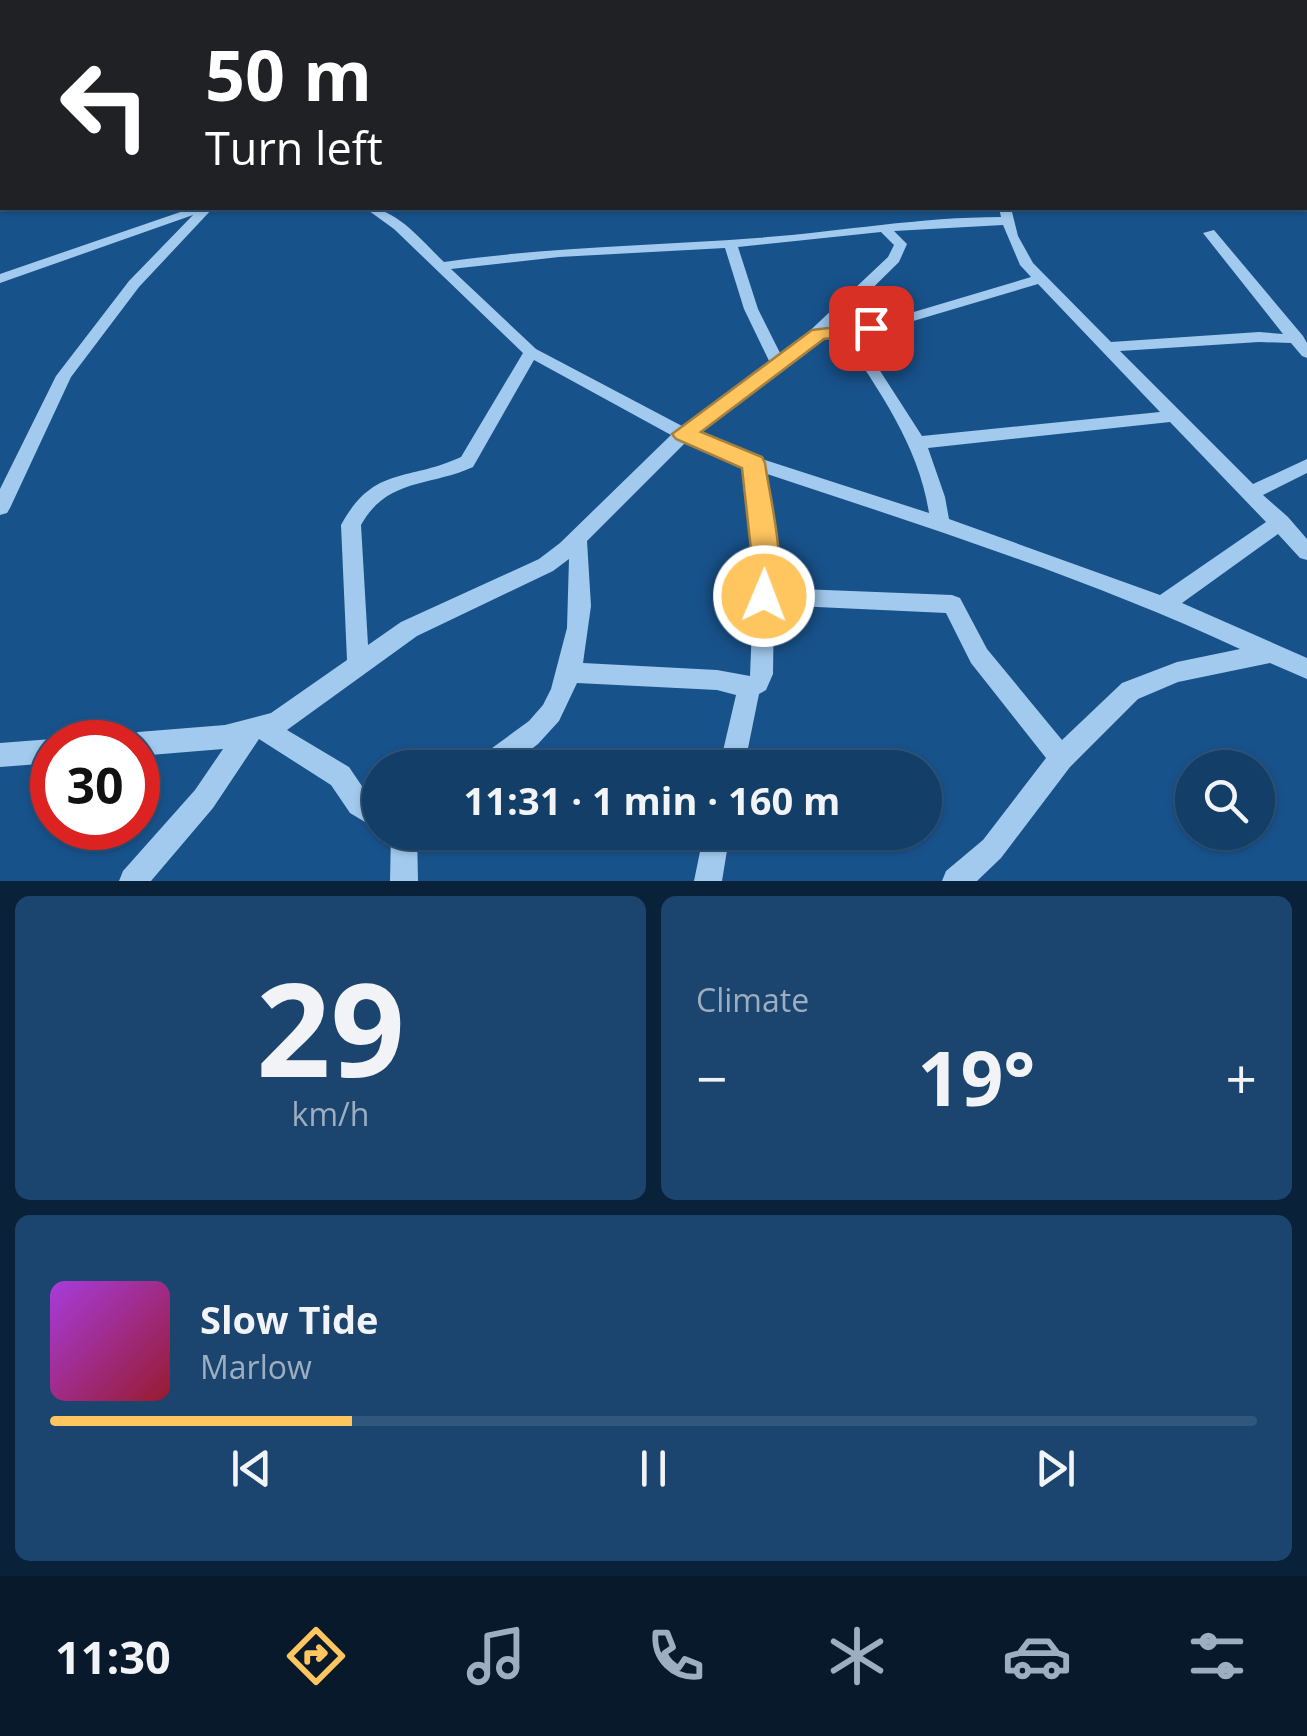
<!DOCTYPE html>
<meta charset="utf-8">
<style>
body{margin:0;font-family:"Open Sans",sans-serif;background:#1b456e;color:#f1f3f6;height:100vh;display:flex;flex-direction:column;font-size:38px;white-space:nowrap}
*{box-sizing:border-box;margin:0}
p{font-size:32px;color:#9caec0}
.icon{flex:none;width:55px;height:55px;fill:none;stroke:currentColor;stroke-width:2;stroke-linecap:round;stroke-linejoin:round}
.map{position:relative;height:881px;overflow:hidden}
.sheet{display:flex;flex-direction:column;gap:15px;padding:15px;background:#0a2239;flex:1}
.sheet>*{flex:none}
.top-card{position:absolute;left:0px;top:0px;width:1308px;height:210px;box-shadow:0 2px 8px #0004,0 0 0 2px #31577c;background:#202124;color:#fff;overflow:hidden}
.buttons{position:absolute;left:1175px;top:750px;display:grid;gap:20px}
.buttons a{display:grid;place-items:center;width:100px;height:100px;border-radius:50%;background:#123e68;box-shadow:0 2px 8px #0004,0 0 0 2px #31577c;font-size:50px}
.speed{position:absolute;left:30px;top:720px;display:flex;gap:20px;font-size:50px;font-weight:700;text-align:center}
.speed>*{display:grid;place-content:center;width:130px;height:130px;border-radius:50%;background:#123e68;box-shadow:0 2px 8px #0004,0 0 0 2px #31577c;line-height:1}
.speed .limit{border:15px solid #d22;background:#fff;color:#111}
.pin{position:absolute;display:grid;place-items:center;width:85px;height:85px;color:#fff;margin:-42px;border-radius:20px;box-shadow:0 5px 15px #0006}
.me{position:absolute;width:110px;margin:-55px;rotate:1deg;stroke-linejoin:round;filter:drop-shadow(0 0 8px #0008)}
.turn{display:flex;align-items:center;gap:35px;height:210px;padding:0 40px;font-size:45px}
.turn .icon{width:130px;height:130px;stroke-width:2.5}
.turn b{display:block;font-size:70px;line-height:85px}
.big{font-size:75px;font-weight:700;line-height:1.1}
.sheet .tile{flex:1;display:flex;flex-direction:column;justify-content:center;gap:15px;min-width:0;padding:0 35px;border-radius:15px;background:#1b456e}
.sheet .dial{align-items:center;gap:0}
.dial b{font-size:130px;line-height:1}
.song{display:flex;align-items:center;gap:30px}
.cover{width:120px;height:120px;border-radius:15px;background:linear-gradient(135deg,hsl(280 70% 55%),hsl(350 70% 35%))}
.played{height:10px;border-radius:5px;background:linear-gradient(90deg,#ffc55f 25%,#31577c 25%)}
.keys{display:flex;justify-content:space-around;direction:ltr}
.heat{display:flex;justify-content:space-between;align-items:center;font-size:55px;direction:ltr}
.sheet .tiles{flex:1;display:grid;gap:15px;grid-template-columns:1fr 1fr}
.tile:last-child{grid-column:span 2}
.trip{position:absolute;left:362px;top:750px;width:580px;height:100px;border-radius:50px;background:#123e68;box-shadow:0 2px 8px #0004,0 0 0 2px #31577c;font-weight:700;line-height:100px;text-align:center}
.menu{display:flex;height:160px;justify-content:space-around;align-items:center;background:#07192a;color:#9caec0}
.menu .icon{width:70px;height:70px}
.menu .on{color:#ffc55f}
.menu b{font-size:45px;color:#f1f3f6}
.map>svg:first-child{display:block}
</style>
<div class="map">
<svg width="1307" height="881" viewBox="0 0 1307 881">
<rect width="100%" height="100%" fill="#18528b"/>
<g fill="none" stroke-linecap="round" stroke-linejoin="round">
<path fill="#a2caee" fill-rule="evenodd" d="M548,0h8l1,2h-7z
M1056,0h8l2,2h-8z
M1130,0h8l2,2h-8z
M1305,7h2v5h-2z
M1305,35h2v5h-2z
M2,52v7l-2,1v-7z
M1305,60h2v6h-2z
M1305,109l2,1v6l-2,-1z
M2,189v8l-2,1v-8z
M192,208h21l-74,79 -68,90 -61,131 -3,5 -7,2v-26l56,-113 73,-95 64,-66 -193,68v-9z
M365,208c30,-2 58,34 79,54 104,-15 208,-16 313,-24 81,-6 162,-21 244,-21l-2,-9h12l7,28 15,27 78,79 148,-10 24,2 -80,-101 11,-3 89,106 4,7v15l-5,-2 -11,-13 -32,-1 -139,9 133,133 54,-25v14l-44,22 25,22 19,22v21l-7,-2 -22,-24 -96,69 125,55v21l-37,-16 -92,19 -40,17 -68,68 -69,91 -24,23h-35l4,-10 37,-31 63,-82 -75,-95 -25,-50 -172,-8 -1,69 -7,16 -7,4 -15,74h-25l17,-73 -19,-5 -140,-7 -18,38 -21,23 -31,24h-33l3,-9 52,-38 14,-16 8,-16 16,-61 2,-69 -16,12 -136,65 -130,94 62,37 19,28 12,8v28l-30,-18 -19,-28 -72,-46 -46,69 -62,73h-32l4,-10 72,-81 28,-41 -85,7v-14h-12l3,-6 9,-4 87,-7 46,-12 76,-53 -6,-135c33,-60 66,-43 120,-68l62,-104 -129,-124zM1003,225l17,40 11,12 -161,48 -38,3 67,-66 8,-18 -13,-13zM881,232l13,13 -6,12 -106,100 -24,-48 -20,-62zM725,248l19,61 27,56 -89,61 -146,-77 -85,-80 108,-12zM1038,284l122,128 -238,24 -65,-101 19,-3zM843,336c36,55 76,110 86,177l-170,-55 -62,-25 106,-77 19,-18zM534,360l137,75 -111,108 -21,16 -138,63 -33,23 -7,-120c26,-47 68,-38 112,-58zM1170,422l96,100 -106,73 -211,-76 -4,-22 -17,-49zM686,442l58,25 11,83 -5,126 -33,-6 -134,-7 8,-57 -4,-65zM764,473c160,53 323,105 476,176l-63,13 -55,21 -60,57 -75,-91 -27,-51 -8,-3 -177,-7v-38z
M52,739l9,3h-9v21l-52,4v-24z
M391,832h26l1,49h-28z
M704,832h26l-8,49h-28z"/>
<path fill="#fff" fill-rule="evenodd" d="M0,97h2v10h-2z"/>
</g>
<path fill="#ffc55f" stroke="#a6803e" stroke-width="2.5" d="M871,323l9,5 -2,5 -54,6 -123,93 61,25 3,6c5,36 24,109 8,141l-9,4 -10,-4 -4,-8 1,-46 -9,-82 -66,-29 -4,-5 140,-104z"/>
</svg>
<div class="buttons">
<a><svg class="icon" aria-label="search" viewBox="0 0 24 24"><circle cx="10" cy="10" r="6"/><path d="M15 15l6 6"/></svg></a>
</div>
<div class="speed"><div class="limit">30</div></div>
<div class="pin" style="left:871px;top:328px;background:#d93025"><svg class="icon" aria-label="arrive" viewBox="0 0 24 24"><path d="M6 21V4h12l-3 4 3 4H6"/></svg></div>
<svg class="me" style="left:764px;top:596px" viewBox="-20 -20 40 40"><circle r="17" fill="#ffc55f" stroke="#fff" stroke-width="3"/><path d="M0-11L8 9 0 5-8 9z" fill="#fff"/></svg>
<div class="trip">11:31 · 1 min · 160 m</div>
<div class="top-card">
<div class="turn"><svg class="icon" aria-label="left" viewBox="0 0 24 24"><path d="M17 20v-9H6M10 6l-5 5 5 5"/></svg><div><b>50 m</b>Turn left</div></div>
</div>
</div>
<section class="sheet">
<div class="tiles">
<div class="tile dial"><b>29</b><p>km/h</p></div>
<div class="tile"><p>Climate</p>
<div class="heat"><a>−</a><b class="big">19°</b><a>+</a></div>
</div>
<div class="tile">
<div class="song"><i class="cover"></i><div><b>Slow Tide</b><p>Marlow</p></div></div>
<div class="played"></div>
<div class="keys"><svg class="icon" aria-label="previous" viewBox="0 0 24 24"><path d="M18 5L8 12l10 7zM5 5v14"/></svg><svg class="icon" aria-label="pause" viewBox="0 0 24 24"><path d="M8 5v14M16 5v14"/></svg><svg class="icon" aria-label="next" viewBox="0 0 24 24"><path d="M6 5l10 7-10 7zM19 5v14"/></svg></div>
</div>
</div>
</section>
<nav class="menu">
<b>11:30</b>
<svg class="icon on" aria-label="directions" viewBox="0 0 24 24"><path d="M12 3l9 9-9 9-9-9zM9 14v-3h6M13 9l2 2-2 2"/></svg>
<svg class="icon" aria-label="music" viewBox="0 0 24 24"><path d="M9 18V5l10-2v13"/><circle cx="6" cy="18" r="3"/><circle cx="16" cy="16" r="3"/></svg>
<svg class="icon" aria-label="phone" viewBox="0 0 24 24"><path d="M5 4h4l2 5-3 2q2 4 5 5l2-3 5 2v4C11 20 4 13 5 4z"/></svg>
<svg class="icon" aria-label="climate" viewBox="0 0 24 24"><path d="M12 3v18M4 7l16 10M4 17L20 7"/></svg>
<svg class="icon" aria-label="car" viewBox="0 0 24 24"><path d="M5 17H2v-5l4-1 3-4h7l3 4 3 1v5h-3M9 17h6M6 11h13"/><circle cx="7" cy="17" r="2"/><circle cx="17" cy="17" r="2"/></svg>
<svg class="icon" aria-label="filters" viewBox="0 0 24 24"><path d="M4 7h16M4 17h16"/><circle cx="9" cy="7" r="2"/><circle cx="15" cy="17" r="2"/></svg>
</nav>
